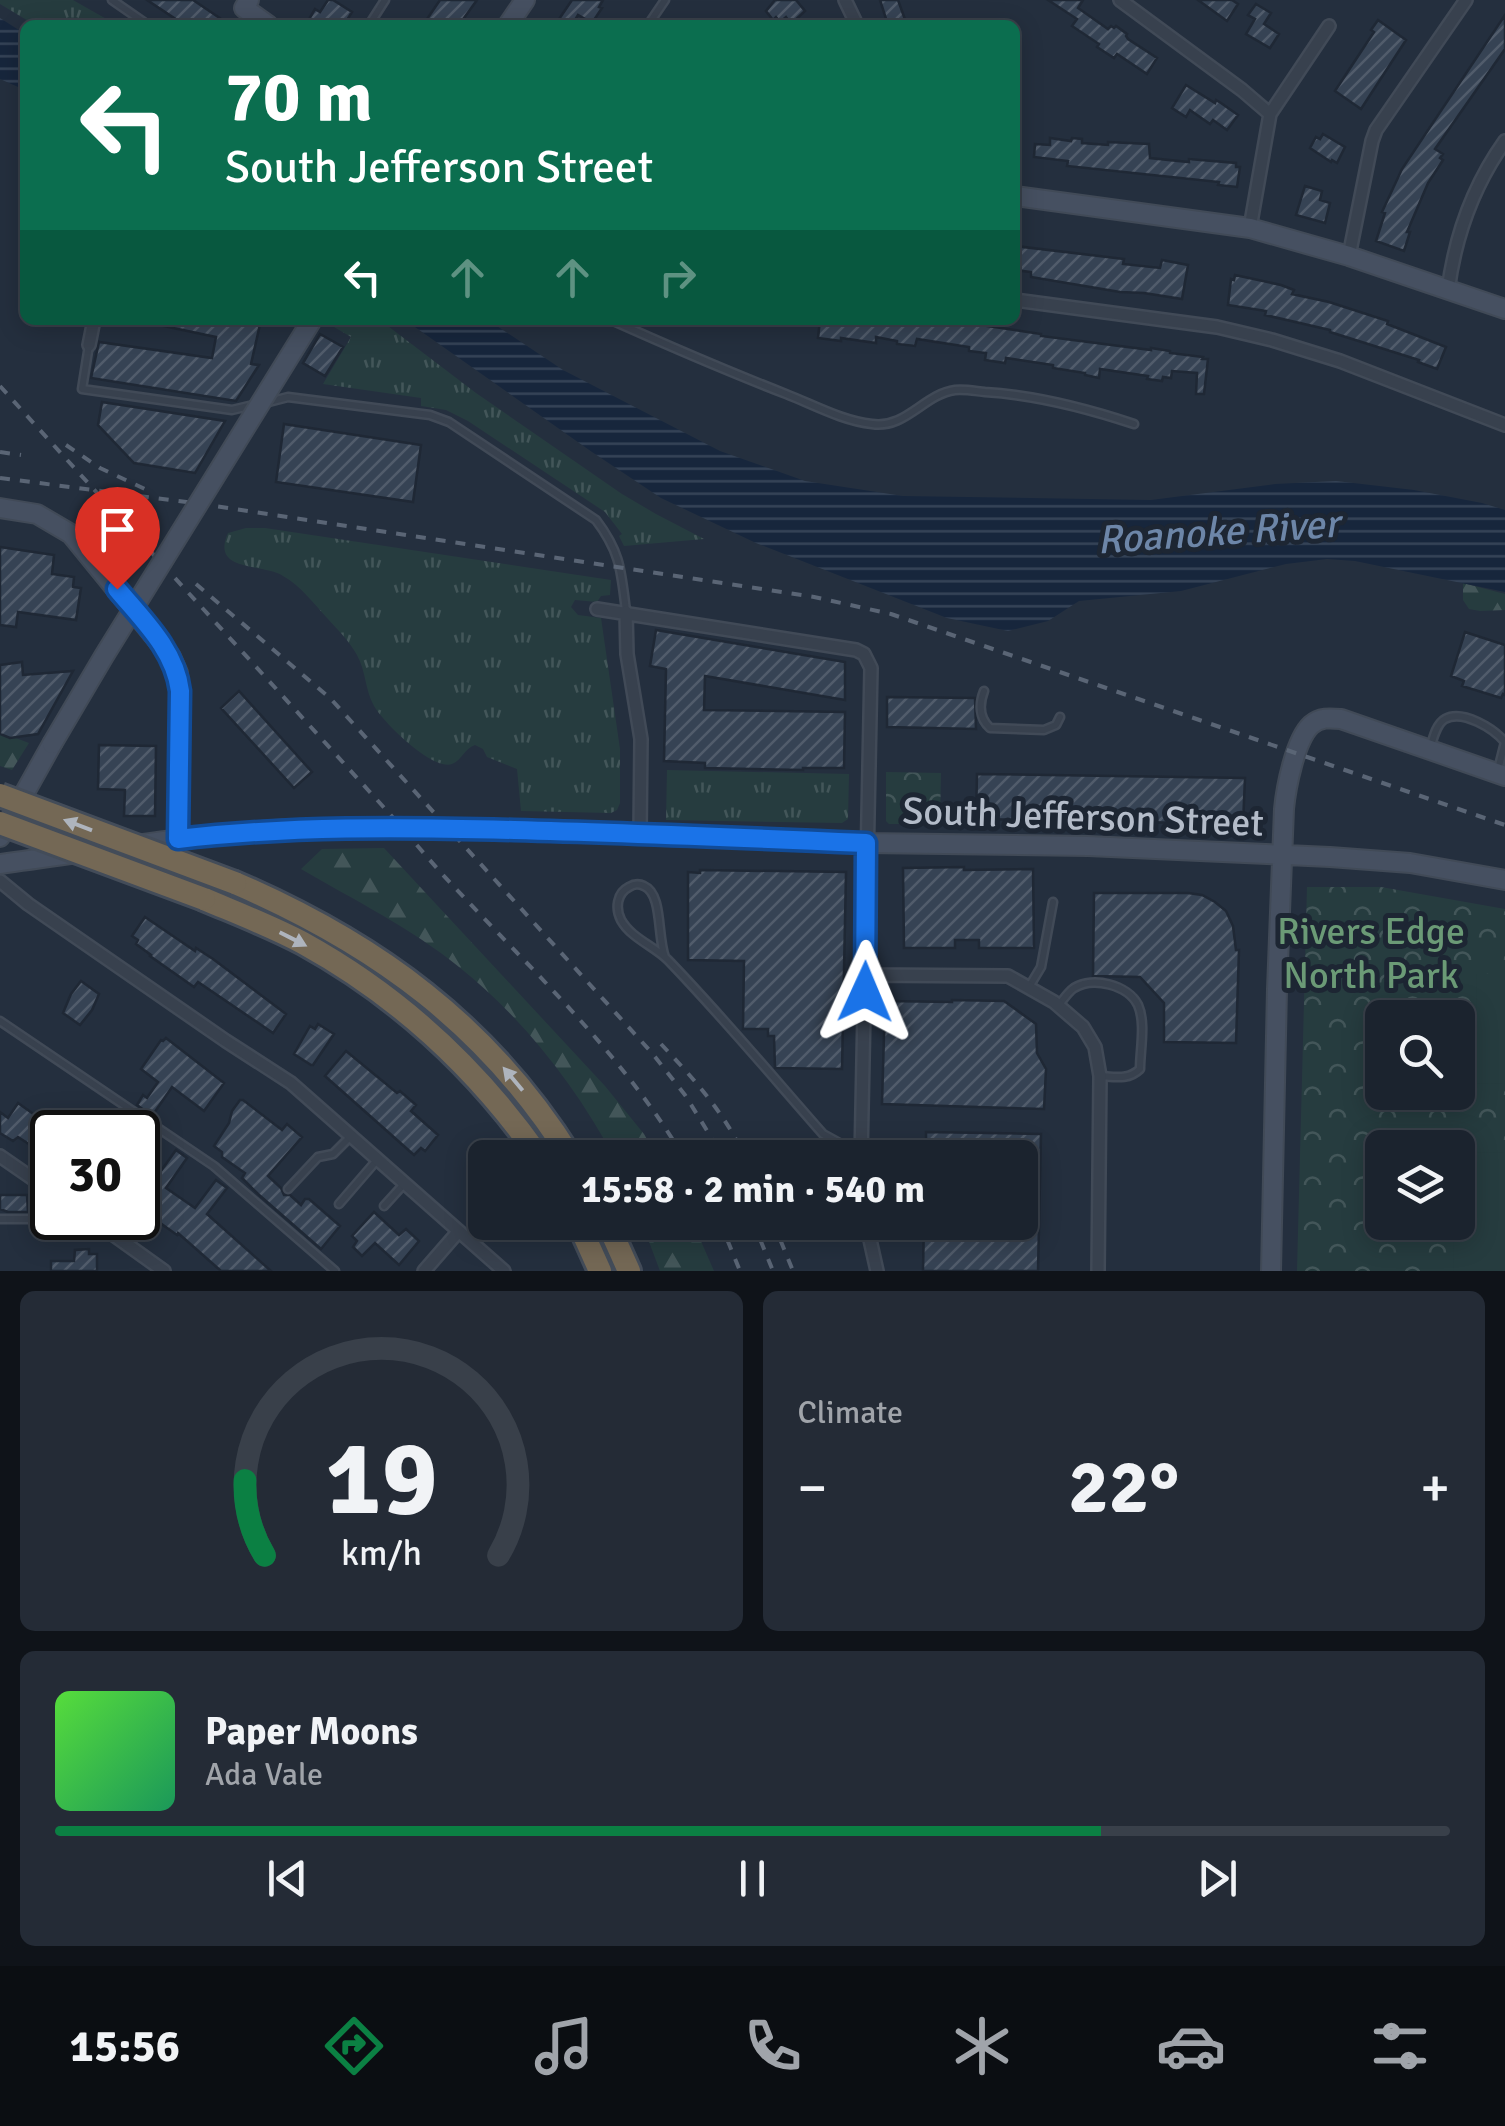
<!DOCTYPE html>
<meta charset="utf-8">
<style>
body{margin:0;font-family:Signika,sans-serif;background:#242b36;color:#f1f3f6;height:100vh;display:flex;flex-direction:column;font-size:38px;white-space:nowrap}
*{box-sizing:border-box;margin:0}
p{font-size:32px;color:#a0a4aa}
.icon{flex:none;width:55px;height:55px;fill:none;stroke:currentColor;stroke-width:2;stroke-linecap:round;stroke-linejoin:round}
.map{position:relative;height:1271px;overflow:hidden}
.panel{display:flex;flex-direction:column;gap:20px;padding:20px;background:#0f1319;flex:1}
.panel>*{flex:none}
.guide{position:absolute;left:20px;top:20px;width:1000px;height:305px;border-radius:15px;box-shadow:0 5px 25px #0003,0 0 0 2px #39404a;background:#0b6e4f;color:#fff;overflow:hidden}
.fabs{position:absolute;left:1365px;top:1000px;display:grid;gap:20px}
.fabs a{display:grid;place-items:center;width:110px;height:110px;border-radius:15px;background:#1b232e;box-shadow:0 5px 25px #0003,0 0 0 2px #39404a;font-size:50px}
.speed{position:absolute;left:30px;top:1110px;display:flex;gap:20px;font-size:50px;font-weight:700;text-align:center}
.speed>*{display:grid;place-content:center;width:130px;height:130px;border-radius:50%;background:#1b232e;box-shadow:0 5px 25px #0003,0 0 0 2px #39404a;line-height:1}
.speed .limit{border:5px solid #111;border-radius:15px;background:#fff;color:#111}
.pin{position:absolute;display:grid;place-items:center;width:85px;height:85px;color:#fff;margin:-102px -42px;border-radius:50% 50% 50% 0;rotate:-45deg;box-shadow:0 0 10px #0007}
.pin .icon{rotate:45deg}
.me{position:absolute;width:110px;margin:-55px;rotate:1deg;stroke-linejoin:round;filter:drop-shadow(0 0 8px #0008)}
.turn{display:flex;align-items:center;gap:35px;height:210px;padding:0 40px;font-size:45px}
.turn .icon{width:130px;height:130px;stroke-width:2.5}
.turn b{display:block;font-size:70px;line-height:85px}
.lanes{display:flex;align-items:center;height:95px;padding:0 40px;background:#0003;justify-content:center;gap:50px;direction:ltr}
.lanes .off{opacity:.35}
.big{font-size:75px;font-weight:800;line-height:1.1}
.panel .card{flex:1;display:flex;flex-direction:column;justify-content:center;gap:15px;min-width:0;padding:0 35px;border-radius:15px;background:#242b36}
.panel .dial{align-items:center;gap:0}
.dial svg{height:260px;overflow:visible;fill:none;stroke:#39404a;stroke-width:7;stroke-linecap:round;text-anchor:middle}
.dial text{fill:#f1f3f6;stroke:none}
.song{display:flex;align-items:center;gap:30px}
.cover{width:120px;height:120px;border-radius:15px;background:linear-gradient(135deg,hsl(110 70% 55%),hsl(150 70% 35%))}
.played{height:10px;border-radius:5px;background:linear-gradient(90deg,#0b8043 75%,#39404a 75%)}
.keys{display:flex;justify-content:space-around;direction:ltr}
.heat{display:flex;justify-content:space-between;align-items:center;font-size:55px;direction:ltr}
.panel .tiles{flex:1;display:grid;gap:20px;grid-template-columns:1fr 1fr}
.card:last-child{grid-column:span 2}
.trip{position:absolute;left:468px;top:1140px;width:570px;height:100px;border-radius:15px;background:#1b232e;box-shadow:0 5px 25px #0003,0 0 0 2px #39404a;font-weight:800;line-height:100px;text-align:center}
.tab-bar{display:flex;height:160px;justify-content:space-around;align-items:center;background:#0b0e12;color:#a0a4aa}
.tab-bar .icon{width:70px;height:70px}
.tab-bar .active{color:#0b8043}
.tab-bar b{font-size:45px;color:#f1f3f6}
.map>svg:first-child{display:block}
</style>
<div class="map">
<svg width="1505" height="1271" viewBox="0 0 1505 1271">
<defs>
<pattern id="grass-tufts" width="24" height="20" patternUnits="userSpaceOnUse" patternTransform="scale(2.5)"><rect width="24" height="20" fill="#263c3f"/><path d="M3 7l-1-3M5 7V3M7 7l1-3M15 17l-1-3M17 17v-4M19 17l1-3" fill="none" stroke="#435659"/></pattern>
<pattern id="forest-firs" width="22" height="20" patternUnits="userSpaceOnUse" patternTransform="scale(2.5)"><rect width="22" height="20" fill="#263c3f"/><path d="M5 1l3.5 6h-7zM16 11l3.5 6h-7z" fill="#435659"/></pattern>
<pattern id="park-crowns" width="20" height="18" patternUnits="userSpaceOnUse" patternTransform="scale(2.5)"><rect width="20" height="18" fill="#263c3f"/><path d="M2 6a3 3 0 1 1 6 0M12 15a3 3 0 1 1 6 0" fill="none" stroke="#435659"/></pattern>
<pattern id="water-rules" width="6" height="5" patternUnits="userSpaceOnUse" patternTransform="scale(2.5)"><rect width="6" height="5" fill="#17263c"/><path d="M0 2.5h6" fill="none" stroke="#364457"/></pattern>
<pattern id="building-hatch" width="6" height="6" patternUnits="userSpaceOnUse" patternTransform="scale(2.5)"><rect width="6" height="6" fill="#364354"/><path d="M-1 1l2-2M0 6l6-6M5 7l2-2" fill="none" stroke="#515c6b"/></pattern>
</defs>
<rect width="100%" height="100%" fill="#242f3e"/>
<path fill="url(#grass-tufts)" d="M0,0h73l44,25h-82l-35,-21z
M331,320h49l96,73 146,101 34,20 48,25 -80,7 -5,-10 3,-2 -17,-22 -137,-91 -22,-11 -25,-4v-8l-98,-14 28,-47 -22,-13z
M246,528h19l346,52 -1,15 -9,1 -4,6 -22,-2 -4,7 7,8 23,3 19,131v54l-3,7 -6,3 -90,-2 -4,-42 -30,-12 -4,-8 -8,-4c-11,4 -13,15 -23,19 -20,7 -69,-42 -78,-58 -9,-16 -8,-35 -17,-51 -7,-13 -19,-25 -29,-36 -14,-15 -27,-33 -45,-43 -19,-13 -73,-3 -55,-43z
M667,770l182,4 -1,45 -6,4 -176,-3z"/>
<path fill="url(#forest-firs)" d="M1463,583l42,11v16l-25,1 -11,-2 -6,-9z
M0,732l29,11 -17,27 -12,-4z
M384,848l221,238 39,48 13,23h-43c-39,-72 -90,-138 -155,-190 -48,-39 -105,-67 -158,-98l21,-20z
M642,1223h51l21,48h-54z"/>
<path fill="url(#park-crowns)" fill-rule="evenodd" d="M886,772l55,1 -1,51h-51l-3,-3z
M1307,887h74l124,22v362h-208zM1382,1018h76v74h-76zM1382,1148h76v74h-76z"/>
<path fill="#263c3f" d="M1477,974h28v110l-31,-1z
M1458,1152l47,1v118h-52l1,-48 4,-1z"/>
<path fill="url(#water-rules)" d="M0,18l25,16v56l-25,-11z
M405,320h83l75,50 157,81 85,30 98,15 248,4 124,-16 61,-3 78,9 68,13 23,7v82l-150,-31 -28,-2 -41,5 -105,27 -102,10 -31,20 -40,10 -61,-13 -191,-75 -95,-45 -69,-46z"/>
<path fill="url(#building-hatch)" stroke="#1f2835" stroke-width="2.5" d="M147,0h46l37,25h-56l3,-5z
M328,0h5l19,12 -8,13h-29l-7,-4 7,-12 5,3z
M440,0h37l-18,25h-36z
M572,0h31l-4,7 3,1 -10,15 -14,-8 -6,10h-17z
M775,0h21l9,11 -14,13 -5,-7 -6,5 -4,-5 -3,3 -7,-9z
M880,0h18l9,25h-19z
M1048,0h35l-5,8 30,21 3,-3 3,2 2,-2 11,8 -1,2 2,3 29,19 -10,16 -30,-20 -3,4 -17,-11 2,-3 -27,-18 5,-7z
M1198,0h34l6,4 -11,17z
M1256,4l15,9 -7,11 15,10 -9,14 -24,-14 9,-15 -7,-4z
M1505,15v34l-70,100 8,5 -3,4 3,2 -15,23 -21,49h3l-6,19 -28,-10 9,-28 -3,-1 20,-43z
M1378,20l28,20 -45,69 -26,-18 39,-59 -3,-2z
M1186,85l29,18 1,-3 5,3 17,12 -11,15 -14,-10 -3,4 -20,-14 -4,7 -14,-9z
M1323,134l22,13 -8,16 -5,-3 -1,2 -21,-14 6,-11 4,2z
M1050,138l21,3 1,-3 10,1v4l26,2v-3l41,2 1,14 39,4v-3l47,4v4h4l-3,20 -19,-2 1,-3 -152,-16 1,-5 -34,-4 1,-13 15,1z
M1305,186l17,5 -2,9 10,3 -5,20 -29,-8z
M1015,246l109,13 -1,5 37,4 2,-8 26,5 -6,34 -38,-6 -24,-1 -89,-15v-5l-16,-2z
M1235,275l46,10 13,5 -2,4 37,8 59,19 -1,3 59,23 -9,22 -19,-7 1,-2 -89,-28v-2l-65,-15 1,-4 -38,-6 3,-26 3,1z
M159,320h102l-10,44 8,1 -23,36 -145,-23 8,-36 113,16 4,-21 -57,-12z
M820,320h127l94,14v2l110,14v-2l19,3v2l33,4 -1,2h6l-4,35h-8l1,-21 -25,-2 -1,7 -8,-1 -1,4 -15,-2 1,-3 -48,-7 -1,9 -14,-3v-2l-32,-5v-3l-47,-7 -1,5 -20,-3 1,-7 -17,-2v-4l-52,-8 -2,7 -18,-2v-3l-21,-4v6l-35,-5v3l-23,-3z
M320,334l23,13 -18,29 -22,-13z
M102,402l123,19 -30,52 -61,-10 -36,-38z
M284,424l137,21 -8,57 -137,-20z
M0,547l54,8 -2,19 22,3 -1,10 8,1 -5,32 -58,-8 -2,15 -16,-2z
M656,630l189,32v38l-140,-24 -1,34 141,2 -1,56h-41v2l-98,-2v-5l-41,-2 2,-92 -16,-3z
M1465,632l40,13v50l-2,-1 -2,4 -39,-12 2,-5 -13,-5z
M22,662l1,13 50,-4 -35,63 -28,4 -10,-4v-69z
M239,691l73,81 -18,16 -73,-80z
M887,697l88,1 1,31 -89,-2z
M99,745l57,1 -1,70h-31l1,-26 -27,-1z
M977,774l268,4 -2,46 -267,-5z
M964,867v3l69,-1 1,79h-55v-8h-24v8h-51l-1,-80z
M700,870l146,2 -4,197 -67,-1 -1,-32h-6v-7h-25l1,-68 -56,-1v-88l12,1z
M1094,893h94l14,2 13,7 11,9 7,15 3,24h3l-3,93 -72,-1v-39l-24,-26 -47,-1z
M145,917l50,34 1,-3 17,11 73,55 -13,19 -75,-51 -4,5 -44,-31 1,-1 -15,-11 2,-4 -6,-4z
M81,981l18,13 -7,16 -12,15 -17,-12 8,-19z
M952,1000l52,1 32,23 1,29 9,16 -2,40 -162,-5 3,-103 67,1z
M318,1024l16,10 -21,31h-2l-17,-11 16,-28 5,3z
M166,1038l58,45 -20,28 -32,-24 -20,29 -15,-11 6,-10 4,3 11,-16 -17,-13 20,-29 2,1z
M346,1051l51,42 3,-2 16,14 -5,6 27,24 -13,16 -4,-3 -7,7 -89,-79z
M240,1100h3l39,30 5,-6 15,13 -34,39 13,12 3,7h6l11,10 4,-6h4l31,27 -19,23 -63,-55 -16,-16 3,-5 -23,-16v-5l-8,-6 15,-23 3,-12z
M18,1103l21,15 6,-8 18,11 -11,11 -8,16 -9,-6 -3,4 -14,-9 -5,4 -13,-8v-21l8,6z
M926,1132l115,2 -3,137h-115l1,-49h96v-64h-94l7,-11 -3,-4 -4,-2z
M176,1150l11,8 -21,30 29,20 21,-28 11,8 -20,26 64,57h-50l-43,-38 -1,2 -21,-15 1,-2 -19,-13v-44l20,14z
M0,1195h27l1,17h-20l-8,-3z
M374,1212l25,23 7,-6 13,12 -20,24 -24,-22 -13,13 -9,-9 4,-6 -5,-5z
M89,1249v5h8v17h-46v-10h23l1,-11z"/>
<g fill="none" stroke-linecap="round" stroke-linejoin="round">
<g stroke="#414a57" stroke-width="11">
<path id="lane" d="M112,0l36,25
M369,25l16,-25
M648,25l17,-25
M611,320c58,26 116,51 175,74 28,11 57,27 86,30 34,5 52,-30 83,-34 9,-1 20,1 30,2 50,3 101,16 149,32
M89,345l-7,44 150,21 21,-5
M265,403l23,-6 142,18 19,7 147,98c25,33 25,51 30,91
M984,691c-5,13 -5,27 6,37l54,2 12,-5 4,-8
M1430,749c3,-10 6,-25 15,-30 18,-10 49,10 60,23
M1498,770l7,-28
M665,957c-8,-20 -2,-63 -21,-71 -6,-3 -10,-2 -15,1 -12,6 -14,21 -8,33 10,18 33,26 47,40 54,56 104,116 155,174l20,11 83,3
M1029,987l12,-20 12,-65
M1058,1006c5,-6 10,-14 16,-18 19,-12 54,-3 64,17 8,18 2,45 2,64 -11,11 -25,8 -38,7
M0,1021l214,145 121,105
M288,1189l30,-32 15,-3 17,-17
M339,1204l38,-44
M384,1206l20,-22
M0,1219h91"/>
</g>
<g stroke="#414a57" stroke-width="16">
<path id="street" d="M845,0l12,25
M1120,0l122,90 28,24
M1250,228l20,-114 59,-88
M1349,256l23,-115 4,-11 90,-130
M1448,291c7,-55 25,-105 57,-150
M1015,300l202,27 55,13 68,21 165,64
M89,345l5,-25
M597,609l259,41 8,4 7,14 -10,490
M626,612l1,42 14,85 -1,95
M0,881l28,23 198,137 65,42 213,188
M865,975l143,1 46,26 29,25 12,20 5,29 -2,195
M0,1156l52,36
M90,1218l74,53
M866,1222l11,49
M424,1271l34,-39"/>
</g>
<g stroke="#414a57" stroke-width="22">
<path id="secondary" d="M249,0l-5,8 24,17
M508,25l17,-25
M1015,196l235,32 99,28 156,53
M0,508l37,6 34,20 100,123 7,16 2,18 -2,148
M463,828l403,15 222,3 242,11 80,6 95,17
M0,837l52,-93
M0,864c97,-13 193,-30 291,-35
M1271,1271l6,-282 7,-180c2,-21 11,-69 27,-84 9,-8 19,-7 30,-6l164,57"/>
</g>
<g stroke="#434c59" stroke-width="28">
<path id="highway" d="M235,883c141,61 253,142 336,275
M204,899c33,14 67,27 99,44 96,53 174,125 237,215
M578,1222l22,49
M607,1222l22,49"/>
</g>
<use href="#lane" stroke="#38414e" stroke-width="6"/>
<use href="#street" stroke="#38414e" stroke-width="11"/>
<use href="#secondary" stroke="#465061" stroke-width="18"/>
<use href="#highway" stroke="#746855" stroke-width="22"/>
<path stroke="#5a6575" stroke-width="4" stroke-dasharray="10 10" stroke-linecap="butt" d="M0,386c122,135 246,269 368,404 26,28 50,57 75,85 84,91 178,176 241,283
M66,445l34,23 49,23
M0,452l21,3
M0,478l202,26 612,93 77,17 614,211
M196,584l134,114 322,355 33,42 39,63
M661,1044c32,34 65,70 84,114
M720,1222l20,49
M753,1222l20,49
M773,1222l20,49"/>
<g stroke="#414a57" stroke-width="22" stroke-linecap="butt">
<path id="secondary-bridge" d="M52,744l52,-88 208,-336
M291,829l172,-1"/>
</g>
<g stroke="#434c59" stroke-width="28" stroke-linecap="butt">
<path id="highway-bridge" d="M0,795l235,88
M0,823l204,76"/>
</g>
<use href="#secondary-bridge" stroke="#465061" stroke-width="18"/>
<use href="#highway-bridge" stroke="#746855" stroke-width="22"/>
</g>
<defs><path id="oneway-solid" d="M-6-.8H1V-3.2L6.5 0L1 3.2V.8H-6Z" transform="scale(2.5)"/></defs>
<g fill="#aeb4bd">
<use href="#oneway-solid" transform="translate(78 825) rotate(-159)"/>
<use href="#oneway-solid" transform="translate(293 939) rotate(27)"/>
<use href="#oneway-solid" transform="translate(513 1079) rotate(-130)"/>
</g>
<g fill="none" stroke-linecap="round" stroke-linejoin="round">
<g stroke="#114b97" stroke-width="25">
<path id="route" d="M117,589c26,31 58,61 63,102l-2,148c112,-13 224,-12 336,-9 118,3 235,8 352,13l-1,149"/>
</g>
<use href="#route" stroke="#1a73e8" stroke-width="18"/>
</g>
<g text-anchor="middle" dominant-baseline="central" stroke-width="10" stroke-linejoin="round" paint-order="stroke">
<g font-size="38" fill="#b4bcc9" stroke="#1d2633">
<text transform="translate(1083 817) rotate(2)">South Jefferson Street</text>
</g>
<g font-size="38" fill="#6b9a76" stroke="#1d2633">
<text x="1371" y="931">Rivers Edge<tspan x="1371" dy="44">North Park</tspan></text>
</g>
<g font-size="40" font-style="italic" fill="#6d86a8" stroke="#1d2633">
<text transform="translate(1218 532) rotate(-4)">Roanoke River</text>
</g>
</g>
</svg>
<div class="fabs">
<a><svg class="icon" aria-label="search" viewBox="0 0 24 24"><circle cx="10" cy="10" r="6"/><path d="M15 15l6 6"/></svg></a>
<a><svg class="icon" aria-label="layers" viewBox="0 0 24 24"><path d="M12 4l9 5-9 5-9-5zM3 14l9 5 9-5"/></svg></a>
</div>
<div class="speed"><div class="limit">30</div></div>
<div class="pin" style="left:117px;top:589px;background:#d93025"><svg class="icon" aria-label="arrive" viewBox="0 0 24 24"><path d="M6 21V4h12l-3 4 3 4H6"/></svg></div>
<svg class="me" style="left:865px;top:992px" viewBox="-20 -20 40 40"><path d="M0-17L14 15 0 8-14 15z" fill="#1a73e8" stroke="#fff" stroke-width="4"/></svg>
<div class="trip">15:58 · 2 min · 540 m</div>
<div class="guide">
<div class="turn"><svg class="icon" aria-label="left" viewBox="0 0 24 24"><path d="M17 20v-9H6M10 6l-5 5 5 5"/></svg><div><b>70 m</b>South Jefferson Street</div></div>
<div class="lanes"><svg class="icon" aria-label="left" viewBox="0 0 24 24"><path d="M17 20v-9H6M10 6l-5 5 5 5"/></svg><svg class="icon off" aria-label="ahead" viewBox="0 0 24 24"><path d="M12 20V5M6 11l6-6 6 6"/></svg><svg class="icon off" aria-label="ahead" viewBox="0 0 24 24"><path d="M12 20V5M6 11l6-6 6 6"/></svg><svg class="icon off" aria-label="right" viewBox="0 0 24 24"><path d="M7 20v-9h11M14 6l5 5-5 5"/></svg></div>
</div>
</div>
<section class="panel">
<div class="tiles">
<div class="card dial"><svg viewBox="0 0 100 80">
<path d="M14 69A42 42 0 1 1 86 69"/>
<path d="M14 69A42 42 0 0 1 8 46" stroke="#0b8043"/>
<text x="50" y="56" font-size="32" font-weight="700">19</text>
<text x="50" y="72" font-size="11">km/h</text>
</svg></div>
<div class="card"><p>Climate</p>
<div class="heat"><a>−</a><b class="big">22°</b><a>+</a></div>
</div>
<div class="card">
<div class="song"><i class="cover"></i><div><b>Paper Moons</b><p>Ada Vale</p></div></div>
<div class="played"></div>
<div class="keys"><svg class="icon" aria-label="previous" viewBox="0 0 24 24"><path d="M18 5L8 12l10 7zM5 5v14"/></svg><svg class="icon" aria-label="pause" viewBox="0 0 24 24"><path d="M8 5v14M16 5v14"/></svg><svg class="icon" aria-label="next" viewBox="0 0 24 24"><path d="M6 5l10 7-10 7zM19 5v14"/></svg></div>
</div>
</div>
</section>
<nav class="tab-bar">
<b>15:56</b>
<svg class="icon active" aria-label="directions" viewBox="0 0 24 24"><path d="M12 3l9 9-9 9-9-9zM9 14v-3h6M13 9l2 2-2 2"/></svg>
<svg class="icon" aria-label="music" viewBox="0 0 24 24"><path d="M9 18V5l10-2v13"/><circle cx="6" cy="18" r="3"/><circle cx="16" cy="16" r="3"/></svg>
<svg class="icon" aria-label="phone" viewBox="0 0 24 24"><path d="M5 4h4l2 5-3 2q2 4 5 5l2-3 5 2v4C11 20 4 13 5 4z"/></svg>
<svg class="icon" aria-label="climate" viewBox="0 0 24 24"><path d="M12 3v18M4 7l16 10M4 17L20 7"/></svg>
<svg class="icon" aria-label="car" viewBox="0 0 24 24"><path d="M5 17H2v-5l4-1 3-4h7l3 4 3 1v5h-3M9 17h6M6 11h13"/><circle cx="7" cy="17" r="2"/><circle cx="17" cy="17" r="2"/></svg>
<svg class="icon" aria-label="filters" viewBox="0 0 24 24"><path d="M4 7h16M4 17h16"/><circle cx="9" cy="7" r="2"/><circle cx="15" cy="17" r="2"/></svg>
</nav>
